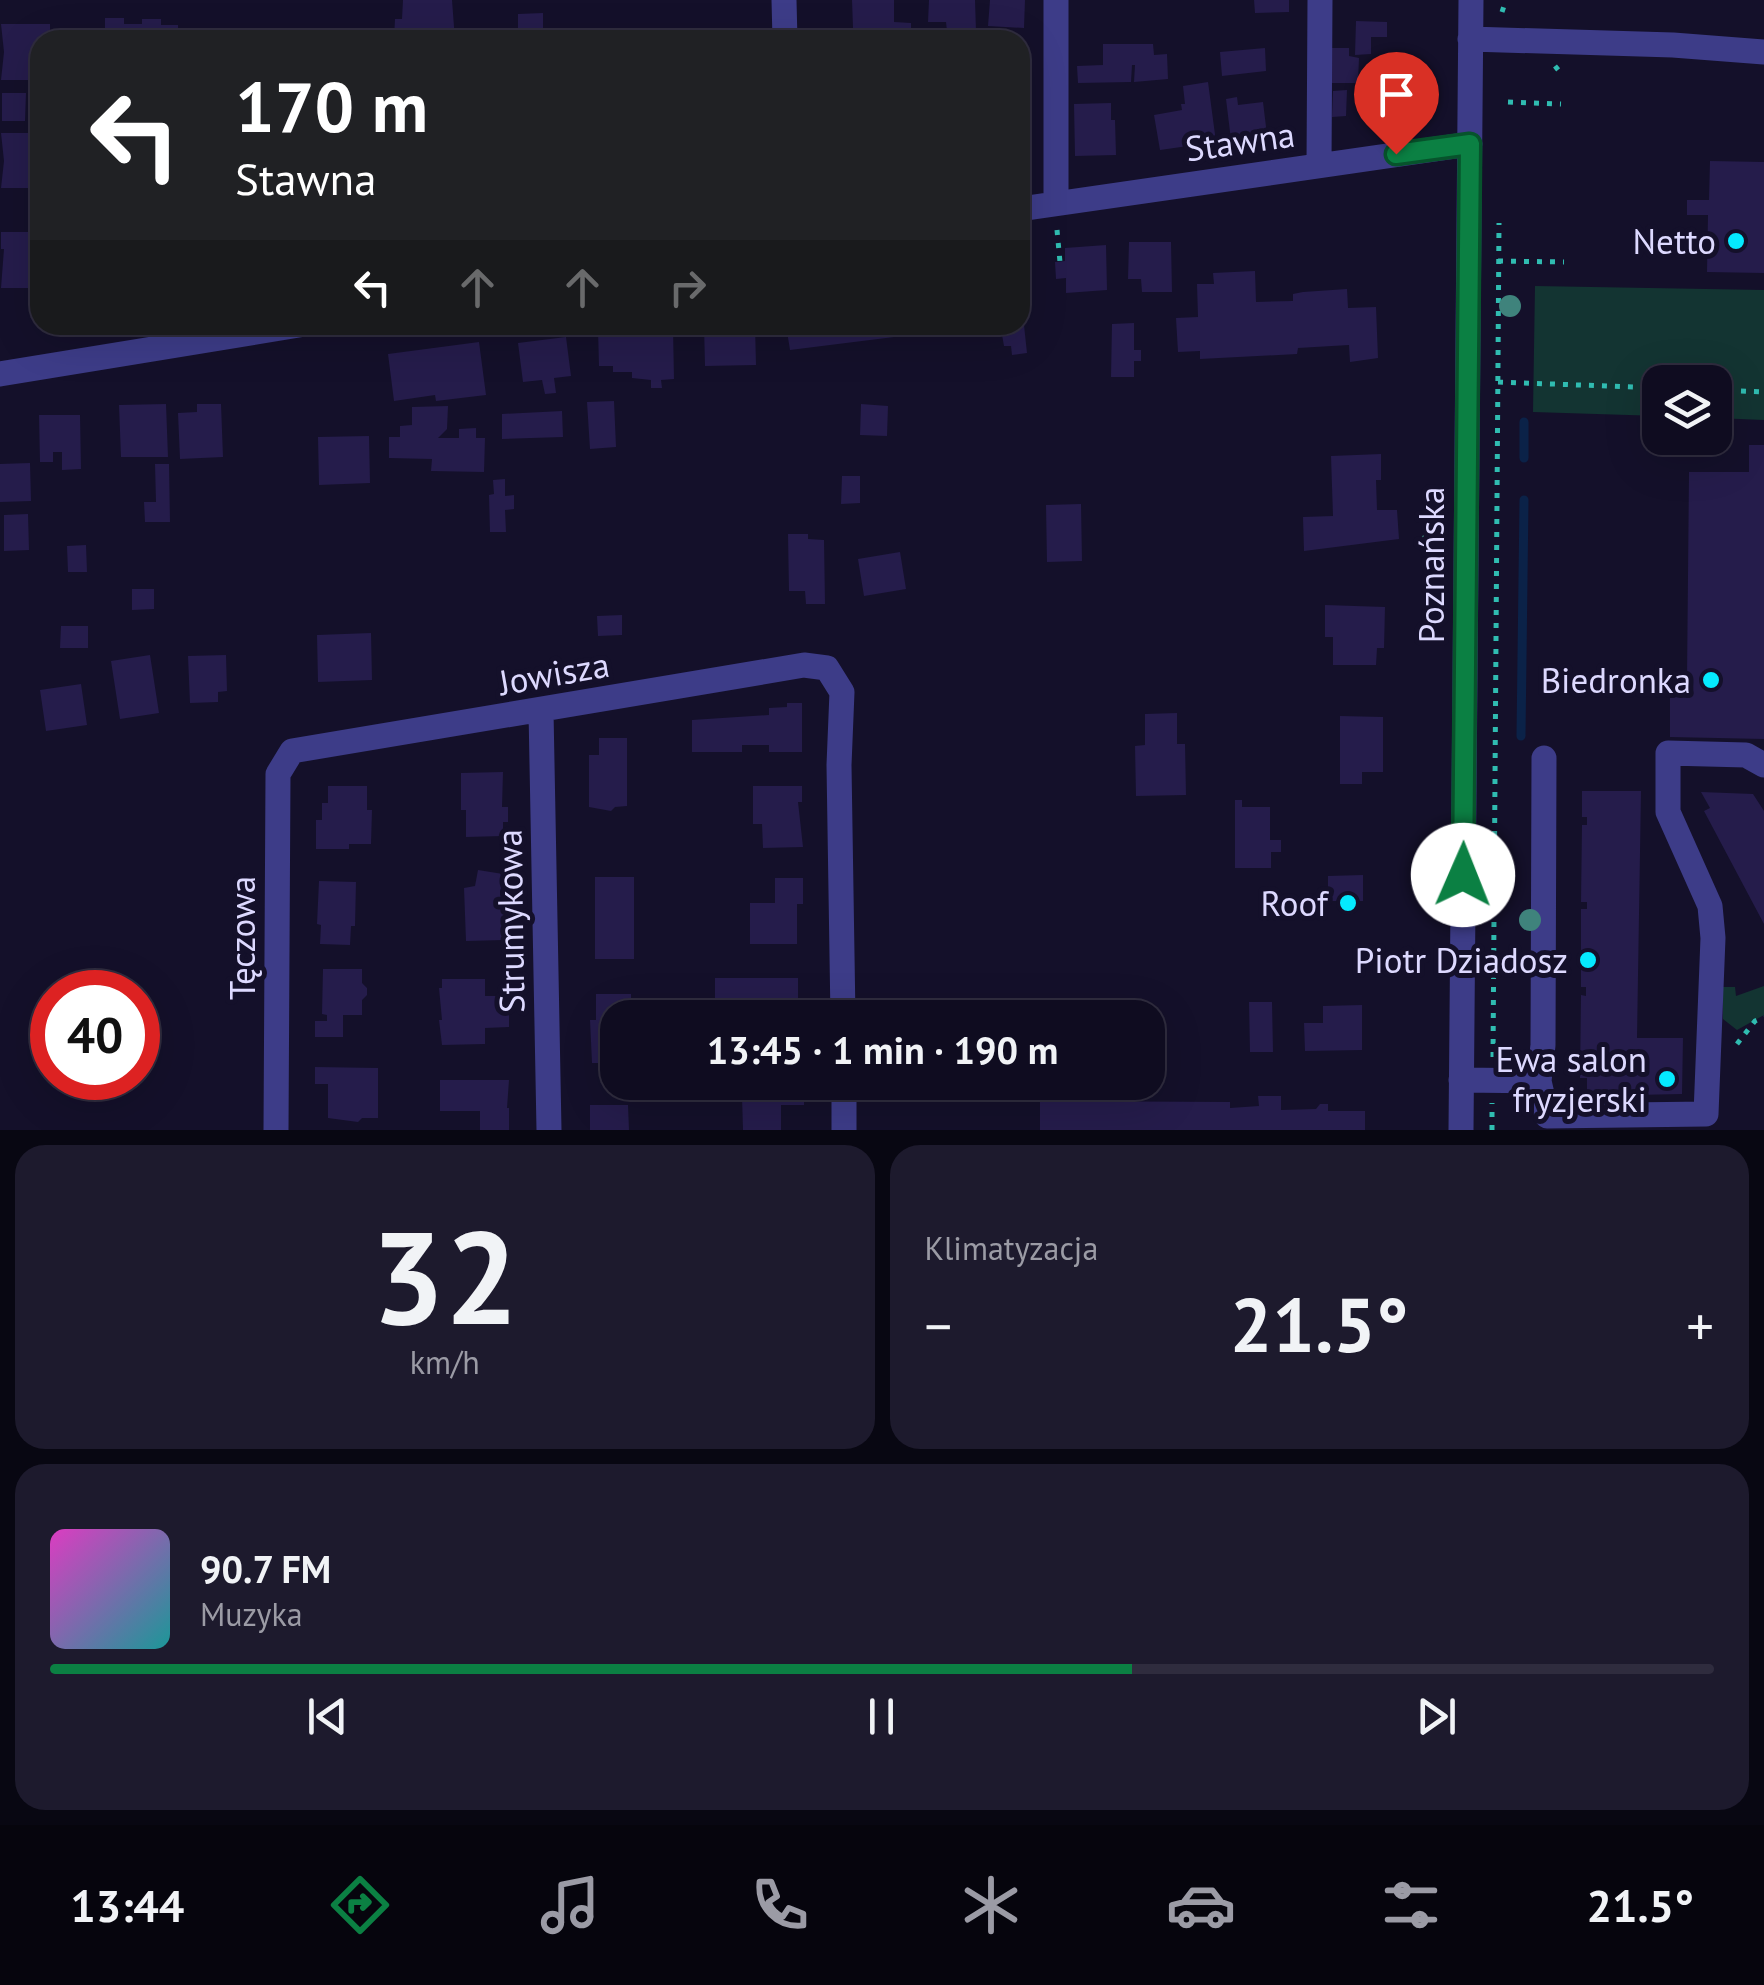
<!DOCTYPE html>
<html lang="pl">
<meta charset="utf-8">
<style>
body{margin:0;font-family:"PT Sans",sans-serif;background:#1d1a2d;color:#f1f3f6;height:100vh;display:flex;flex-direction:column;font-size:38px;white-space:nowrap}
*{box-sizing:border-box;margin:0}
p{font-size:32px;color:#9b9ba5}
.icon{flex:none;width:55px;height:55px;fill:none;stroke:currentColor;stroke-width:2;stroke-linecap:round;stroke-linejoin:round}
.map{position:relative;height:1130px;overflow:hidden}
.side{display:flex;flex-direction:column;gap:15px;padding:15px;background:#080712;flex:1}
.side>*{flex:none}
.guide{position:absolute;left:30px;top:30px;width:1000px;height:305px;border-radius:30px;box-shadow:0 10px 40px #0002,0 0 0 2px #2f2c3e;background:#202124;color:#fff;overflow:hidden}
.tools{position:absolute;left:1642px;top:365px;display:grid;gap:20px}
.tools a{display:grid;place-items:center;width:90px;height:90px;border-radius:20px;background:#0f0c20;box-shadow:0 10px 40px #0002,0 0 0 2px #2f2c3e;font-size:50px}
.speed{position:absolute;left:30px;top:970px;display:flex;gap:20px;font-size:50px;font-weight:700;text-align:center}
.speed>*{display:grid;place-content:center;width:130px;height:130px;border-radius:50%;background:#0f0c20;box-shadow:0 10px 40px #0002,0 0 0 2px #2f2c3e;line-height:1}
.speed .limit{border:15px solid #d22;background:#fff;color:#111}
.pin{position:absolute;display:grid;place-items:center;width:85px;height:85px;color:#fff;margin:-102px -42px;border-radius:50% 50% 50% 0;rotate:-45deg;box-shadow:0 0 10px #0007}
.pin .icon{rotate:45deg}
.me{position:absolute;width:110px;margin:-55px;rotate:1deg;stroke-linejoin:round;filter:drop-shadow(0 0 8px #0008)}
.turn{display:flex;align-items:center;gap:35px;height:210px;padding:0 40px;font-size:45px}
.turn .icon{width:130px;height:130px;stroke-width:2.5}
.turn b{display:block;font-size:70px;line-height:85px}
.lanes{display:flex;align-items:center;height:95px;padding:0 40px;background:#0003;justify-content:center;gap:50px;direction:ltr}
.lanes .off{opacity:.35}
.big{font-size:75px;font-weight:700;line-height:1.1}
.side .tile{flex:1;display:flex;flex-direction:column;justify-content:center;gap:15px;min-width:0;padding:0 35px;border-radius:30px;background:#1d1a2d}
.side .dial{align-items:center;gap:0}
.dial b{font-size:130px;line-height:1}
.song{display:flex;align-items:center;gap:30px}
.cover{width:120px;height:120px;border-radius:15px;background:linear-gradient(135deg,hsl(310 70% 55%),hsl(180 70% 35%))}
.played{height:10px;border-radius:5px;background:linear-gradient(90deg,#0b8043 65%,#2f2c3e 65%)}
.keys{display:flex;justify-content:space-around;direction:ltr}
.heat{display:flex;justify-content:space-between;align-items:center;font-size:55px;direction:ltr}
.side .tiles{flex:1;display:grid;gap:15px;grid-template-columns:1fr 1fr}
.tile:last-child{grid-column:span 2}
.trip{position:absolute;left:600px;top:1000px;width:565px;height:100px;border-radius:30px;background:#0f0c20;box-shadow:0 10px 40px #0002,0 0 0 2px #2f2c3e;font-weight:700;line-height:100px;text-align:center}
.dock{display:flex;height:160px;justify-content:space-around;align-items:center;background:#06050d;color:#9b9ba5}
.dock .icon{width:70px;height:70px}
.dock .current{color:#0b8043}
.dock b{font-size:45px;color:#f1f3f6}
.map>svg:first-child{display:block}
</style>
<div class="map">
<svg width="1764" height="1130" viewBox="0 0 1764 1130">
<rect width="100%" height="100%" fill="#14102a"/>
<path fill="#133432" d="M1535,286l229,4v130l-49,-2v-36h-55v34l-127,-4z
M1764,986v29l-27,15 -14,-11v-32h12l1,9z"/>
<g fill="none" stroke-linecap="round" stroke-linejoin="round">
<path stroke="#0b2248" stroke-width="9" d="M1524,422v36
M1521,736l3,-236"/>
</g>
<path fill="#251c4b" d="M403,0h49l3,40h-61l1,-21h7z
M852,0h42v22l17,1v17h-18v-11l-40,-1z
M929,0h46l1,31h-29l-1,-9h-18z
M990,0h35l-1,28 -36,-2z
M1254,0h35v12l-34,1z
M543,13v27h-25v-26z
M105,18h19v6h18v-5h19v6h17v15h-73z
M1356,21l31,1v15h-16v17l-16,1z
M1,24h49v16h-10v40h-39l3,-28z
M1103,44h50l1,11 13,-1 1,25 -34,3 1,-17h-3l-1,17 -53,1 -1,-17 26,-1z
M1265,48l1,23 -44,5 -2,-24z
M1329,48h20v8l10,2 -1,25h-28z
M1367,69l55,1v44l-28,-1v10h-27l-1,-19 -8,1v-22l9,2z
M1208,82l8,60 -56,8 -6,-35 28,-5 -1,-6h4l-2,-18z
M1347,90l-1,26 -14,1 1,-26z
M2,93h24l-1,28h-23z
M1237,97l1,8 25,-3 4,33 -36,5 -5,-41z
M1111,103v17h4l1,35 -41,1 -1,-52z
M1,133h39v55h-39l3,-27z
M1710,161l54,1v111l-57,-1 1,-57h-21v-15h22z
M1,232h39v56h-39l3,-39h-3z
M1129,242h42l1,50h-30l-1,-13h-13z
M1106,245l1,45 -41,3v-15l-10,1 -1,-17 10,-1v-13z
M1255,271l1,31 37,-1v-7l10,-2 44,-3 1,19 28,-1 2,51 -28,4 -1,-17 -51,3 -1,6 -97,5v-8l-22,1 -2,-34 22,-1 -1,-33h17l-1,-11z
M1134,323v27h7v11h-7v16h-23l1,-53z
M704,325h51l1,40 -51,1z
M786,325h106l2,12 -104,13z
M1024,325l3,28 -15,2 -1,-9h-7l-3,-17z
M673,328l1,51 -13,1 1,8h-11v-8l-19,-2v-6h-19v-6h-14l-1,-37z
M566,337l5,39 -17,2 2,15 -11,1 -3,-14 -19,2 -5,-39z
M479,342l7,53 -50,6 -1,-6 -41,6 -6,-47z
M614,401l2,46 -26,2 -3,-47z
M166,404l2,53h-47l-2,-52z
M197,404h24l2,53 -43,2 -2,-46 19,-1z
M861,404l27,2 -1,30 -27,-1z
M448,406l-1,23 -9,9h21v-9l17,-1v10h9l-1,34 -53,-1 1,-12 -43,-1v-21h11v-11l12,-1v-18z
M562,411l1,26 -61,2v-25z
M39,415h41l1,54 -19,1v-18h-9v10h-13z
M369,436l1,47 -51,2 -1,-48z
M1749,445h15v294l-94,-2v-58h17l2,-207h60z
M1381,454v26h-5l1,30h20l2,29 -95,12 -1,-34 30,-1 -2,-60z
M30,463l1,38 -31,1v-38z
M155,464h14l1,58h-25l-1,-20h12z
M842,476h18v27l-19,1z
M505,479v17l9,-1v14l-9,1 1,22h-16l-1,-37 5,-1 -1,-14z
M1081,504l1,57 -35,1 -1,-57z
M28,514l1,36 -25,1v-36z
M788,534h20v5l16,1 1,64h-19l-1,-13h-16z
M86,545l1,27h-19l-1,-26z
M900,552l6,37 -42,7 -6,-37z
M132,589h22v20l-22,1z
M1325,605l60,2 -1,41h-7l-1,17h-43v-28h-8z
M622,615v20l-24,1 -1,-20z
M61,626h27v22h-28z
M371,633l1,47 -54,2 -1,-47z
M150,655l9,58 -39,6 -9,-58z
M226,655l1,36 -9,1v10l-28,1 -2,-47z
M81,684l6,41 -41,6 -6,-41z
M787,703h15v49h-33v-7h-27v7h-50v-32l77,-5v-7l18,-1z
M1177,713v31h8l1,51 -50,1 -1,-50 10,-1v-31z
M1340,716l43,1v55h-21v12h-22z
M599,738h28v68l-12,1 -4,4 -22,-4v-52h10z
M503,772l-1,35h6v15h-5v14l-37,1v-27h-5v-37z
M328,786h39v24h5l-1,34h-22v5h-33v-29h6v-17h6z
M753,786h49v16h-4l5,45 -40,1 -1,-24h-9z
M1582,791h59l-4,247h46l-1,56 -95,2v-18h-7l1,-83 5,1v-9h-5v-78h6v-7h-6l1,-77h5v-8h-5z
M1701,792l52,2 11,17v113l-60,-113 6,-3z
M1235,800h7v7h28v33h11v12h-10v16h-36z
M478,870l25,4v14h5l1,24h-5v28l-38,1 -2,-53 11,-2z
M1363,875v26h-35v-25z
M595,877h39v82h-39z
M775,878h28v26h-6v40h-47v-41h25z
M319,881l37,1 -1,44h-4l-1,19 -30,-1 1,-19 -4,-1z
M323,969h39v14l5,5v7l-5,5v15h-19v22h-28v-16h12v-6l-5,-1z
M715,978h83v28h-21l1,12 -63,-3z
M442,979h43v17h24v31l-24,1v16l-43,1 -3,-25h3l-3,-32h3z
M596,994h35v24h-13v45h-26l-2,-43h6z
M1249,1002h23l1,50h-23z
M1362,1005v45l-57,1 -1,-28h19v-17z
M315,1067l63,1v50h-16l-4,4 -30,-4v-34h-13z
M440,1080h69l-2,28h2v22h-29v-19h-40z
M736,1082h68v23h-23v25h-38l-1,-34h-6z
M1258,1096h23v14l35,-1 4,-5h8v7h37v19h-325v-29l190,1v6l29,-2z
M590,1105h38l1,25h-39z"/>
<g fill="none" stroke-linecap="round" stroke-linejoin="round">
<path stroke="#30bcb1" stroke-width="5" stroke-dasharray="5 8" stroke-linecap="butt" d="M1502,12l4,-12
M1555,66l8,10
M1508,102l53,2
M1057,230l3,32
M1498,261l66,1
M1498,382l162,6
M1715,390l49,2
M1737,1044l18,-23 9,-4
M1493,1057l6,-834
M1492,1130v-27"/>
<path stroke="#3d3c88" stroke-width="25" d="M784,0l1,40
M1470,39l203,6 91,7
M1319,165l1,-165
M1056,203v-203
M1020,209l450,-65
M0,374l299,-49
M541,711l8,419
M1544,758l-1,287 -4,36 8,35 159,-2 7,-176 -3,-32 -42,-94v-59l78,2 18,10
M1461,1080l78,1
M844,1082v48
M276,1130l2,-356 14,-23 512,-86 23,3 15,24 -3,73 4,253
M1461,1130l10,-1130"/>
</g>
<g fill="#3f837c">
<circle cx="1510" cy="306" r="11"/>
<circle cx="1431" cy="543" r="11"/>
<circle cx="1530" cy="920" r="11"/>
</g>
<g fill="none" stroke-linecap="round" stroke-linejoin="round">
<g stroke="#07532c" stroke-width="25">
<path id="route" d="M1396,154l74,-10 -7,731"/>
</g>
<use href="#route" stroke="#0b8043" stroke-width="18"/>
</g>
<g fill="#05eaff" stroke="#14102a" stroke-width="4">
<circle cx="1736" cy="241" r="10"/>
<circle cx="1711" cy="680" r="10"/>
<circle cx="1348" cy="903" r="10"/>
<circle cx="1588" cy="960" r="10"/>
<circle cx="1667" cy="1079" r="10"/>
</g>
<g text-anchor="middle" dominant-baseline="central" stroke-width="10" stroke-linejoin="round" paint-order="stroke">
<g font-size="35" fill="#ddd9ff" stroke="#14102a">
<text transform="translate(1240 141) rotate(-8)">Stawna</text>
<text transform="translate(1431 565) rotate(-90)">Poznańska</text>
<text transform="translate(554 673) rotate(-10)">Jowisza</text>
<text transform="translate(510 921) rotate(-91)">Strumykowa</text>
<text transform="translate(242 938) rotate(-90)">Tęczowa</text>
</g>
<g font-size="35" fill="#ddd9ff" stroke="#14102a" text-anchor="end">
<text x="1716" y="241">Netto</text>
<text x="1691" y="680">Biedronka</text>
<text x="1328" y="903">Roof</text>
<text x="1568" y="960">Piotr Dziadosz</text>
<text x="1647" y="1059">Ewa salon<tspan x="1647" dy="40">fryzjerski</tspan></text>
</g>
</g>
</svg>
<div class="tools">
<a><svg class="icon" aria-label="layers" viewBox="0 0 24 24"><path d="M12 4l9 5-9 5-9-5zM3 14l9 5 9-5"/></svg></a>
</div>
<div class="speed"><div class="limit">40</div></div>
<div class="pin" style="left:1396px;top:154px;background:#d93025"><svg class="icon" aria-label="arrive" viewBox="0 0 24 24"><path d="M6 21V4h12l-3 4 3 4H6"/></svg></div>
<svg class="me" style="left:1463px;top:875px" viewBox="-20 -20 40 40"><circle r="19" fill="#fff"/><path d="M0-13L10 11 0 6-10 11z" fill="#0b8043"/></svg>
<div class="trip">13:45 · 1 min · 190 m</div>
<div class="guide">
<div class="turn"><svg class="icon" aria-label="left" viewBox="0 0 24 24"><path d="M17 20v-9H6M10 6l-5 5 5 5"/></svg><div><b>170 m</b>Stawna</div></div>
<div class="lanes"><svg class="icon" aria-label="left" viewBox="0 0 24 24"><path d="M17 20v-9H6M10 6l-5 5 5 5"/></svg><svg class="icon off" aria-label="ahead" viewBox="0 0 24 24"><path d="M12 20V5M6 11l6-6 6 6"/></svg><svg class="icon off" aria-label="ahead" viewBox="0 0 24 24"><path d="M12 20V5M6 11l6-6 6 6"/></svg><svg class="icon off" aria-label="right" viewBox="0 0 24 24"><path d="M7 20v-9h11M14 6l5 5-5 5"/></svg></div>
</div>
</div>
<section class="side">
<div class="tiles">
<div class="tile dial"><b>32</b><p>km/h</p></div>
<div class="tile"><p>Klimatyzacja</p>
<div class="heat"><a>−</a><b class="big">21.5°</b><a>+</a></div>
</div>
<div class="tile">
<div class="song"><i class="cover"></i><div><b>90.7 FM</b><p>Muzyka</p></div></div>
<div class="played"></div>
<div class="keys"><svg class="icon" aria-label="previous" viewBox="0 0 24 24"><path d="M18 5L8 12l10 7zM5 5v14"/></svg><svg class="icon" aria-label="pause" viewBox="0 0 24 24"><path d="M8 5v14M16 5v14"/></svg><svg class="icon" aria-label="next" viewBox="0 0 24 24"><path d="M6 5l10 7-10 7zM19 5v14"/></svg></div>
</div>
</div>
</section>
<nav class="dock">
<b>13:44</b>
<svg class="icon current" aria-label="directions" viewBox="0 0 24 24"><path d="M12 3l9 9-9 9-9-9zM9 14v-3h6M13 9l2 2-2 2"/></svg>
<svg class="icon" aria-label="music" viewBox="0 0 24 24"><path d="M9 18V5l10-2v13"/><circle cx="6" cy="18" r="3"/><circle cx="16" cy="16" r="3"/></svg>
<svg class="icon" aria-label="phone" viewBox="0 0 24 24"><path d="M5 4h4l2 5-3 2q2 4 5 5l2-3 5 2v4C11 20 4 13 5 4z"/></svg>
<svg class="icon" aria-label="climate" viewBox="0 0 24 24"><path d="M12 3v18M4 7l16 10M4 17L20 7"/></svg>
<svg class="icon" aria-label="car" viewBox="0 0 24 24"><path d="M5 17H2v-5l4-1 3-4h7l3 4 3 1v5h-3M9 17h6M6 11h13"/><circle cx="7" cy="17" r="2"/><circle cx="17" cy="17" r="2"/></svg>
<svg class="icon" aria-label="filters" viewBox="0 0 24 24"><path d="M4 7h16M4 17h16"/><circle cx="9" cy="7" r="2"/><circle cx="15" cy="17" r="2"/></svg>
<b>21.5°</b>
</nav>
